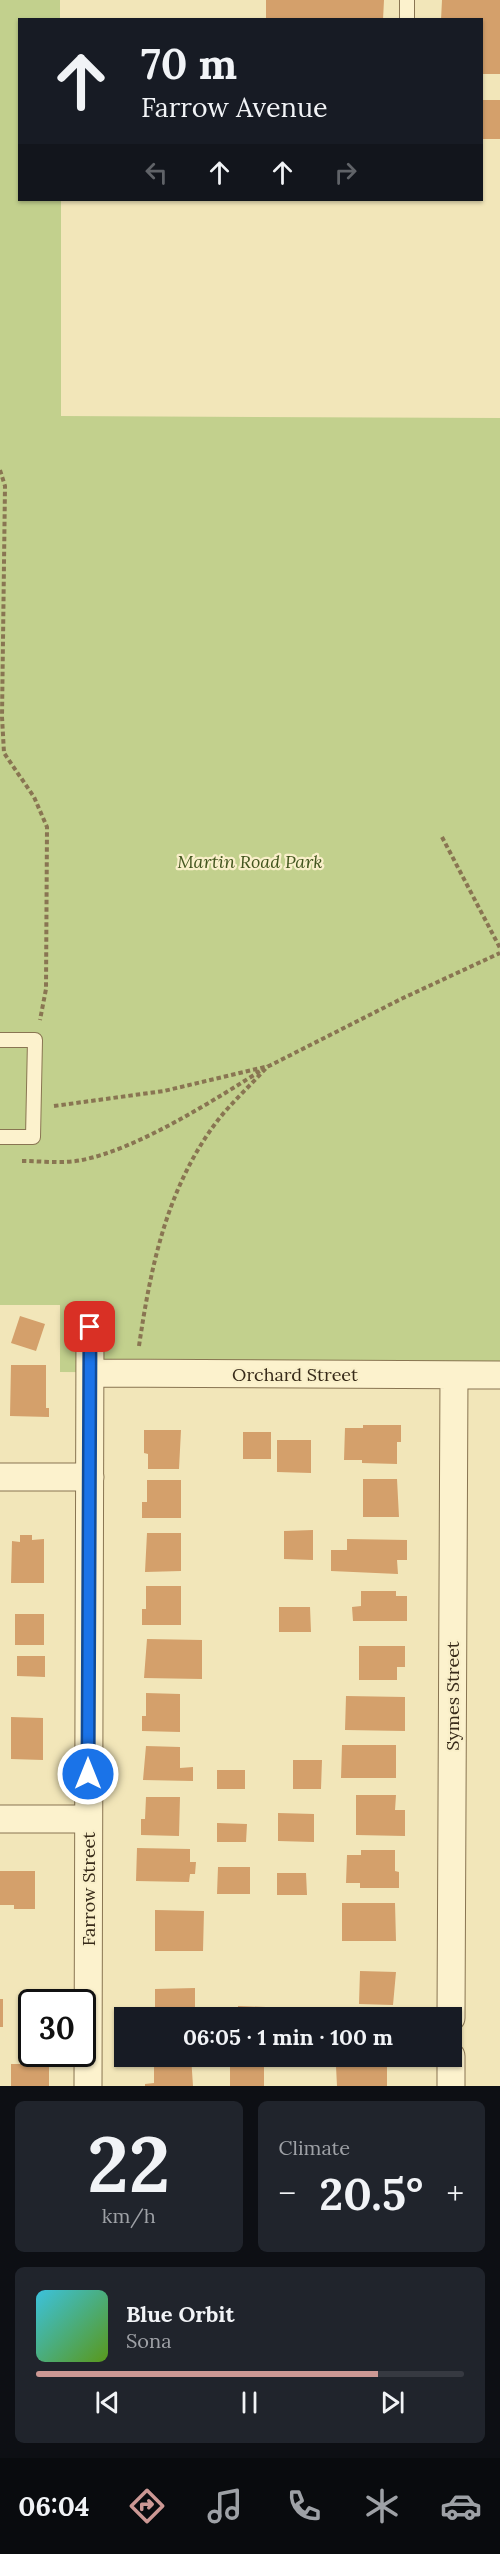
<!DOCTYPE html>
<meta charset="utf-8">
<style>
body{margin:0;font-family:Lora,serif;background:#20242c;color:#f1f3f6;height:100vh;display:flex;flex-direction:column;font-size:22px;white-space:nowrap}
*{box-sizing:border-box;margin:0}
p{font-size:20px;color:#9ea1a6}
.icon{flex:none;width:33px;height:33px;fill:none;stroke:currentColor;stroke-width:2;stroke-linecap:round;stroke-linejoin:round}
.map{position:relative;height:2086px;overflow:hidden}
.side{display:flex;flex-direction:column;gap:15px;padding:15px;background:#0d0f14;flex:1}
.side>*{flex:none}
.top-card{position:absolute;left:18px;top:18px;width:465px;height:183px;border-radius:0px;box-shadow:0 2px 4px #0004;background:#171b24;color:#f1f3f6;overflow:hidden}
.speed{position:absolute;left:18px;top:1989px;display:flex;gap:12px;font-size:30px;font-weight:700;text-align:center}
.speed>*{display:grid;place-content:center;width:78px;height:78px;border-radius:50%;background:#171b24;box-shadow:0 2px 4px #0004;line-height:1}
.speed .limit{border:3px solid #111;border-radius:9px;background:#fff;color:#111}
.pin{position:absolute;display:grid;place-items:center;width:51px;height:51px;color:#fff;margin:-26px;border-radius:12px;box-shadow:0 3px 9px #0006}
.me{position:absolute;width:66px;margin:-33px;rotate:0deg;stroke-linejoin:round;filter:drop-shadow(0 0 4px #0008)}
.turn{display:flex;align-items:center;gap:21px;height:126px;padding:0 24px;font-size:27px}
.turn .icon{width:78px;height:78px;stroke-width:2.5}
.turn b{display:block;font-size:42px;line-height:51px}
.lanes{display:flex;align-items:center;height:57px;padding:0 24px;background:#0003;justify-content:center;gap:30px;direction:ltr}
.lanes .off{opacity:.35}
.big{font-size:45px;font-weight:700;line-height:1.1}
.side .tile{flex:1;display:flex;flex-direction:column;justify-content:center;gap:9px;min-width:0;padding:0 21px;border-radius:9px;background:#20242c}
.side .dial{align-items:center;gap:0}
.dial b{font-size:78px;line-height:1}
.song{display:flex;align-items:center;gap:18px}
.cover{width:72px;height:72px;border-radius:9px;background:linear-gradient(135deg,hsl(190 70% 55%),hsl(90 70% 35%))}
.played{height:6px;border-radius:3px;background:linear-gradient(90deg,#cc9894 80%,#363941 80%)}
.keys{display:flex;justify-content:space-around;direction:ltr}
.heat{display:flex;justify-content:space-between;align-items:center;font-size:33px;direction:ltr}
.side .tiles{flex:1;display:grid;gap:15px;grid-template-columns:1fr 1fr}
.tile:last-child{grid-column:span 2}
.trip{position:absolute;left:114px;top:2007px;width:348px;height:60px;border-radius:0px;background:#171b24;box-shadow:0 2px 4px #0004;font-weight:700;line-height:60px;text-align:center}
.tabs{display:flex;height:96px;justify-content:space-around;align-items:center;background:#090b0e;color:#9ea1a6}
.tabs .icon{width:42px;height:42px}
.tabs .on{color:#cc9894}
.tabs b{font-size:27px;color:#f1f3f6}
.map>svg:first-child{display:block}
</style>
<div class="map">
<svg width="500" height="2086" viewBox="0 0 500 2086">
<rect width="100%" height="100%" fill="#f2e6b9"/>
<path fill="#c2d08d" d="M0,0h60v19l-40,1v180h41v216l439,2v957l-440,-3v-67h-60z"/>
<path fill="#d4a06b" d="M266,0h118l-1,20h-117z
M442,0h58v74h-18v-54h-41z
M482,100h18v39h-18z
M20,1316l25,8 -9,27 -25,-8z
M11,1365h35v43h3v9l-39,-1z
M363,1425h38v17h-4v22l-35,-1v-3h-18l1,-32h18z
M144,1430h37l-2,39h-31v-15l-4,-1z
M243,1432h28v27h-28z
M277,1440h34v33l-34,-1z
M363,1479h34l2,38h-36z
M147,1480h34v38h-39v-16h5z
M313,1530v30l-29,-1v-28z
M147,1533h34v38l-36,1z
M20,1535h12v5l12,-1v44h-33l1,-42 8,1z
M347,1539l60,1v20h-10l1,14 -67,-3v-21h16z
M146,1586h35v39h-39v-16h4z
M361,1591h35v5h11v25h-54l-1,-14 9,-1z
M279,1607h31l1,25h-32z
M15,1614h29v31h-29z
M147,1639l55,1v39l-58,-1z
M359,1646h46v21h-8v13h-38z
M17,1656h28v21l-28,-1z
M146,1693l34,1v38l-38,-1v-15h4z
M346,1696l59,1v34l-60,-1z
M11,1717l32,1v42l-32,-1z
M342,1745h54v33h-55z
M146,1746l34,1v21l13,-1v14l-50,-1z
M293,1760h29l-1,29h-28z
M217,1770h28v19h-28z
M356,1795h40l-1,15h10v26l-49,-1z
M146,1797h34l-1,39 -38,-1v-16h4z
M278,1813l36,1v28l-36,-1z
M217,1823l30,1 -1,18h-29z
M137,1848l53,1v13h6l-1,12h-5l-1,8 -53,-1z
M361,1850h34v21l4,1v16h-39v-5h-14l1,-28h14z
M218,1867h32v27h-33z
M0,1871h35v38h-21v-4h-14z
M277,1873h29l1,22h-30z
M342,1903h53l1,38h-54z
M155,1910l49,1 -1,40h-48z
M360,1971l36,1 -3,33 -34,-1z
M195,1988v30h-40v-29z
M0,1999h3v28h-3z
M26,2000h27v2h-21v17h-6z
M238,2006l28,1v11h-28z
M276,2010h32v8h-32z
M154,2056h37l2,30h-48v-2l9,-1z
M28,2057h21v29h-38v-22h17z
M230,2065l34,1v20h-34z
M336,2066l51,1v19h-50z"/>
<g fill="none" stroke-linecap="round" stroke-linejoin="round">
<g stroke="#897552" stroke-width="16">
<path id="lane" d="M407,20v-20
M0,1040h35l-2,97h-33"/>
</g>
<g stroke="#897552" stroke-width="29">
<path id="street" d="M90,1373l410,2
M0,1477h90
M0,1819h88
M451,2018l3,-643
M88,2086l2,-759
M451,2086v-30"/>
</g>
<path stroke="#897552" stroke-width="4" stroke-dasharray="4.5 3" stroke-linecap="butt" d="M0,470l5,16 -3,231 2,36 30,44 13,30 -1,162 -6,31
M442,837l58,111
M54,1106l110,-15 105,-25 132,-67 99,-46
M22,1161c19,0 41,3 60,-1 56,-11 134,-61 183,-92
M139,1346c12,-81 28,-159 79,-226 15,-19 34,-36 50,-54"/>
<use href="#lane" stroke="#fcf2cd" stroke-width="14"/>
<use href="#street" stroke="#fcf2cd" stroke-width="27"/>
</g>
<g fill="none" stroke-linecap="round" stroke-linejoin="round">
<g stroke="#114b97" stroke-width="15">
<path id="route" d="M88,1774l2,-447"/>
</g>
<use href="#route" stroke="#1a73e8" stroke-width="10"/>
</g>
<g text-anchor="middle" dominant-baseline="central" stroke-width="4.5" stroke-linejoin="round" paint-order="stroke">
<g font-size="18" font-style="italic" fill="#42551e" stroke="#f9efc9">
<text x="250" y="861">Martin Road Park</text>
</g>
<g font-size="18" fill="#372a19" stroke="#f9efc9">
<text x="295" y="1374">Orchard Street</text>
<text transform="translate(452 1696) rotate(-90)">Symes Street</text>
<text transform="translate(88 1889) rotate(-90)">Farrow Street</text>
</g>
</g>
</svg>
<div class="speed"><div class="limit">30</div></div>
<div class="pin" style="left:90px;top:1327px;background:#d93025"><svg class="icon" aria-label="arrive" viewBox="0 0 24 24"><path d="M6 21V4h12l-3 4 3 4H6"/></svg></div>
<svg class="me" style="left:88px;top:1774px" viewBox="-20 -20 40 40"><circle r="17" fill="#1a73e8" stroke="#fff" stroke-width="3"/><path d="M0-11L8 9 0 5-8 9z" fill="#fff"/></svg>
<div class="trip">06:05 · 1 min · 100 m</div>
<div class="top-card">
<div class="turn"><svg class="icon" aria-label="ahead" viewBox="0 0 24 24"><path d="M12 20V5M6 11l6-6 6 6"/></svg><div><b>70 m</b>Farrow Avenue</div></div>
<div class="lanes"><svg class="icon off" aria-label="left" viewBox="0 0 24 24"><path d="M17 20v-9H6M10 6l-5 5 5 5"/></svg><svg class="icon" aria-label="ahead" viewBox="0 0 24 24"><path d="M12 20V5M6 11l6-6 6 6"/></svg><svg class="icon" aria-label="ahead" viewBox="0 0 24 24"><path d="M12 20V5M6 11l6-6 6 6"/></svg><svg class="icon off" aria-label="right" viewBox="0 0 24 24"><path d="M7 20v-9h11M14 6l5 5-5 5"/></svg></div>
</div>
</div>
<section class="side">
<div class="tiles">
<div class="tile dial"><b>22</b><p>km/h</p></div>
<div class="tile"><p>Climate</p>
<div class="heat"><a>−</a><b class="big">20.5°</b><a>+</a></div>
</div>
<div class="tile">
<div class="song"><i class="cover"></i><div><b>Blue Orbit</b><p>Sona</p></div></div>
<div class="played"></div>
<div class="keys"><svg class="icon" aria-label="previous" viewBox="0 0 24 24"><path d="M18 5L8 12l10 7zM5 5v14"/></svg><svg class="icon" aria-label="pause" viewBox="0 0 24 24"><path d="M8 5v14M16 5v14"/></svg><svg class="icon" aria-label="next" viewBox="0 0 24 24"><path d="M6 5l10 7-10 7zM19 5v14"/></svg></div>
</div>
</div>
</section>
<nav class="tabs">
<b>06:04</b>
<svg class="icon on" aria-label="directions" viewBox="0 0 24 24"><path d="M12 3l9 9-9 9-9-9zM9 14v-3h6M13 9l2 2-2 2"/></svg>
<svg class="icon" aria-label="music" viewBox="0 0 24 24"><path d="M9 18V5l10-2v13"/><circle cx="6" cy="18" r="3"/><circle cx="16" cy="16" r="3"/></svg>
<svg class="icon" aria-label="phone" viewBox="0 0 24 24"><path d="M5 4h4l2 5-3 2q2 4 5 5l2-3 5 2v4C11 20 4 13 5 4z"/></svg>
<svg class="icon" aria-label="climate" viewBox="0 0 24 24"><path d="M12 3v18M4 7l16 10M4 17L20 7"/></svg>
<svg class="icon" aria-label="car" viewBox="0 0 24 24"><path d="M5 17H2v-5l4-1 3-4h7l3 4 3 1v5h-3M9 17h6M6 11h13"/><circle cx="7" cy="17" r="2"/><circle cx="17" cy="17" r="2"/></svg>
</nav>
